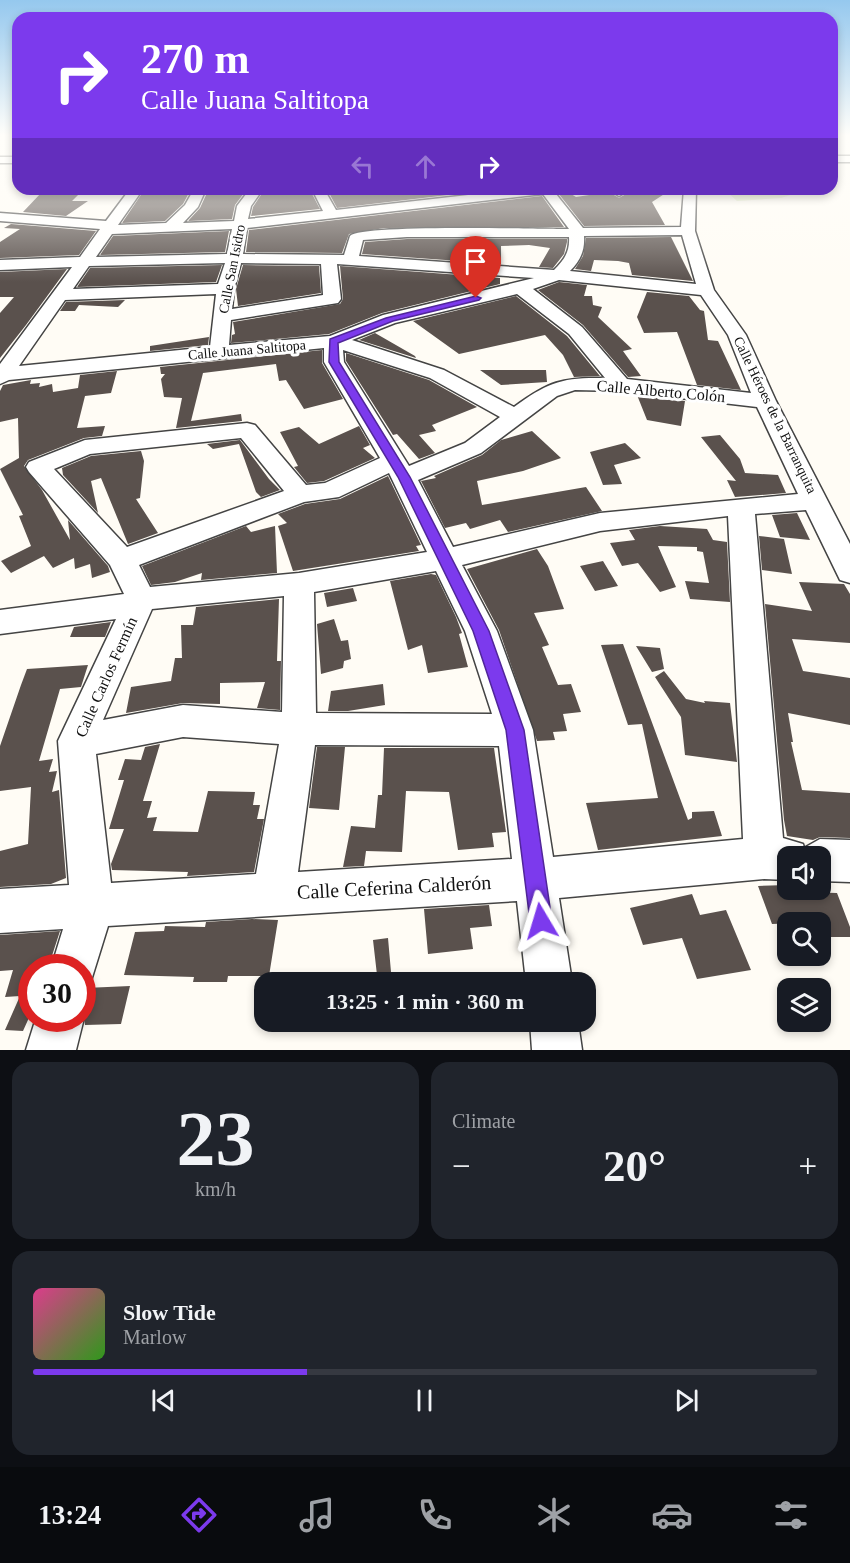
<!DOCTYPE html>
<meta charset="utf-8">
<style>
body{margin:0;font-family:Georgia,serif;background:#20242c;color:#f1f3f6;height:100vh;display:flex;flex-direction:column;font-size:22px;white-space:nowrap}
*{box-sizing:border-box;margin:0}
p{font-size:20px;color:#9ea1a6}
.icon{flex:none;width:33px;height:33px;fill:none;stroke:currentColor;stroke-width:2;stroke-linecap:round;stroke-linejoin:round}
.map{position:relative;height:1050px;overflow:hidden}
.panel{display:flex;flex-direction:column;gap:12px;padding:12px;background:#0d0f14;flex:1}
.panel>*{flex:none}
.banner{position:absolute;left:12px;top:12px;width:826px;height:183px;border-radius:18px;box-shadow:0 3px 9px #0003;background:#7c3aed;color:#fff;overflow:hidden}
.tools{position:absolute;left:777px;top:846px;display:grid;gap:12px}
.tools a{display:grid;place-items:center;width:54px;height:54px;border-radius:12px;background:#171b24;box-shadow:0 3px 9px #0003;font-size:30px}
.speed{position:absolute;left:18px;top:954px;display:flex;gap:12px;font-size:30px;font-weight:700;text-align:center}
.speed>*{display:grid;place-content:center;width:78px;height:78px;border-radius:50%;background:#171b24;box-shadow:0 3px 9px #0003;line-height:1}
.speed .limit{border:9px solid #d22;background:#fff;color:#111}
.pin{position:absolute;display:grid;place-items:center;width:51px;height:51px;color:#fff;margin:-62px -26px;border-radius:50% 50% 50% 0;rotate:-45deg;box-shadow:0 0 6px #0007}
.pin .icon{rotate:45deg}
.me{position:absolute;width:66px;margin:-33px;rotate:353deg;stroke-linejoin:round;filter:drop-shadow(0 0 4px #0008)}
.turn{display:flex;align-items:center;gap:21px;height:126px;padding:0 30px;font-size:27px}
.turn .icon{width:78px;height:78px;stroke-width:2.5}
.turn b{display:block;font-size:42px;line-height:51px}
.lanes{display:flex;align-items:center;height:57px;padding:0 30px;background:#0003;justify-content:center;gap:30px;direction:ltr}
.lanes .off{opacity:.35}
.big{font-size:45px;font-weight:600;line-height:1.1}
.panel .widget{flex:1;display:flex;flex-direction:column;justify-content:center;gap:9px;min-width:0;padding:0 21px;border-radius:18px;background:#20242c}
.panel .dial{align-items:center;gap:0}
.dial b{font-size:78px;line-height:1}
.song{display:flex;align-items:center;gap:18px}
.cover{width:72px;height:72px;border-radius:9px;background:linear-gradient(135deg,hsl(330 70% 55%),hsl(110 70% 35%))}
.played{height:6px;border-radius:3px;background:linear-gradient(90deg,#7c3aed 35%,#363941 35%)}
.keys{display:flex;justify-content:space-around;direction:ltr}
.heat{display:flex;justify-content:space-between;align-items:center;font-size:33px;direction:ltr}
.panel .tiles{flex:1;display:grid;gap:12px;grid-template-columns:1fr 1fr}
.widget:last-child{grid-column:span 2}
.trip{position:absolute;left:254px;top:972px;width:342px;height:60px;border-radius:18px;background:#171b24;box-shadow:0 3px 9px #0003;font-weight:600;line-height:60px;text-align:center}
.tab-bar{display:flex;height:96px;justify-content:space-around;align-items:center;background:#090b0e;color:#9ea1a6}
.tab-bar .icon{width:42px;height:42px}
.tab-bar .active{color:#7c3aed}
.tab-bar b{font-size:27px;color:#f1f3f6}
.map>svg:first-child{display:block}
</style>
<div class="map">
<svg width="850" height="1050" viewBox="0 0 850 1050">
<rect width="100%" height="100%" fill="#fffcf5"/>
<path fill="#eaf2cf" d="M724,189h85l-28,9 -44,3z"/>
<path fill="#5a514d" d="M145,189h46l-8,15 -18,17 -43,2z
M239,189h8l-12,16 -3,14 -44,2 12,-13 7,-15 31,-1z
M265,189l11,1 -3,5 38,-3 9,17 -69,7 2,-9z
M327,189h173l-163,19z
M555,189h8l13,8 33,-5 10,6 7,-4 2,-5 41,2 -17,11 13,23 -81,1z
M81,192l-9,9h16l-22,15 -43,-4 18,-19z
M542,196l22,31 -180,1 -35,6 -7,19 -96,-1 3,-22z
M11,224l85,7 -17,24 -79,3v-16l20,-13 -16,-1z
M229,231l-4,21 -125,3 13,-19z
M671,237l22,44 -61,-6 -3,-12 -11,-2 -24,-1 -3,11 -16,-2 8,-13 3,-18z
M407,239h160v3l-3,12 -11,14 -14,-1 11,-19 -21,-3 -28,1v18l-139,-10 3,-12z
M222,265l-6,17 -139,5 13,-19z
M243,265l76,1 2,27 -83,13 -2,-17z
M340,266l160,12v6l-118,29 -53,21 -98,9 1,-8 3,-1 -2,-12 107,-18 3,-5z
M67,269l-41,56 -26,33v-45l14,-16h-14v-25z
M559,282l28,3 -3,11h8l1,9 9,2 -4,10 34,32 -9,2 18,25 -13,1 -45,-52 -45,-35z
M647,292l42,4 11,14 4,1 4,29 10,1 23,49 -44,-5 -20,-53 -33,1 -7,-16z
M516,296l51,40 33,40 -26,1 -11,-22 -18,-20 -86,19 -46,-33z
M125,300l-7,7 -39,-2 -4,6h-15l6,-9z
M375,333l40,23 1,2 -57,-18z
M209,337l-1,8 -58,6v-5z
M322,350v13l21,36 -39,10 -18,-29 -7,1 -3,-17 -73,9 -12,48 50,-7 1,7 -66,7 6,-30 -18,-1 -3,-18 4,-5h-4l-1,-7z
M346,353l83,27 48,27 -45,18 4,6 -17,4 16,18 -16,6 -22,-25 -4,1 -47,-74z
M480,370h66l1,12 -46,3z
M117,371l-6,22 -26,3 -8,32 28,-2 -3,10 -18,2 -56,22 -4,6 18,24 28,50 -2,-20 40,46 2,6 -18,6 -2,-14 -15,5 -1,-11 -21,10 -9,-12 -33,17 -10,-12 30,-15 -12,-30 4,-1 -23,-46 19,-11 -1,-40 -18,4v-31l3,-6 28,-5 -1,4 10,-1 -1,4 13,-3 1,8 25,-4 2,-13z
M637,395l48,6 -4,25 -34,-6z
M359,426l11,19 -7,3 12,10 -51,23 -17,2 -13,-16 4,-1 -18,-34 19,-5 20,17z
M532,431l29,27 -38,13 -46,10 5,24 104,-18 16,24 -94,21 -8,-12 -30,9 -4,-6 -21,5 -24,-47 15,-3 -2,-2 48,-21 19,-15z
M720,435l20,24 5,14 33,2 8,18 -51,4 -8,-17 9,1 -35,-44z
M240,440l29,39 11,11 -19,7 -5,-5 -17,-48 -26,5 -6,-5z
M625,443l16,15 -27,7 8,19 -19,1 -13,-33z
M141,451l3,10 -4,37 -4,1 22,34 -30,11 -27,-66 -10,3 7,32 -35,-38 -1,-7 29,-12z
M388,476l33,69 -5,1 3,5 -126,20 -15,-45 9,-3 -9,-9 27,-10 35,-5z
M797,513l13,27 -30,-3 -8,-22z
M246,526l5,6 24,-6 2,47 -76,7 1,-7 -27,9 -24,3 -9,-19z
M660,526l47,3 6,11 14,2 3,60 -40,-3 -5,-18 24,2 -6,-31 -6,-1v-4l-39,-1 18,41 -16,5 -22,-29 -16,3 -12,-23 25,-3 -6,-10z
M759,536l25,3 8,35 -30,-4z
M537,549l11,17 16,43 -30,4 15,32 -7,2 16,38 13,-1 10,28 -18,2 4,17 -14,1 2,8 -18,1 -38,-111 -32,-61z
M603,561l15,25 -23,5 -15,-25z
M431,574l5,1 20,42 6,16 -3,1 9,33 -40,6 -6,-28 -14,5 -18,-69z
M799,582l45,2 6,10v49l-58,-4 11,32 47,7v47l-62,-12 5,29h-2l11,48 48,3v45l-30,-1 -7,3 -26,-4 -3,-16 -19,-216 47,7z
M353,588l4,13 -30,6 -3,-14z
M279,599l-2,62h4l-1,49 -23,-2 8,-26 -45,1v21l-37,-1 -57,10 5,-26 40,-6 4,-23h7l-1,-33h12l3,-18z
M334,619l7,22 7,-1 3,19 -7,2 -1,7 -22,6 -4,-50z
M111,622l-6,15h-35l4,-10z
M623,644l65,176 4,-2v-6l22,-1 8,25 -124,14 -12,-47 72,-5 -16,-74 -14,1 -27,-80z
M636,646l24,2 4,21 -12,3z
M88,665l-7,22 -21,2 -21,72 14,-2 -4,13 8,-1 -5,21 7,-2 7,88 -15,6 -51,3v-36l28,-7 3,-57 -31,4v-45l21,-61 6,-16z
M664,671l22,28 19,4 -1,-2 26,2 7,59 -52,-7 -4,-38 -26,-40z
M383,684l2,21 -37,6h-20l3,-20z
M160,744l-17,57h9l-5,17 10,-1 -4,14 45,1 10,-41 47,1 -2,13h7l-3,14h7l-10,53 -67,4 1,-4 -76,-2 -1,-6 13,-35h-15l15,-49h-6l7,-21 16,1 4,-13z
M317,747h28l-6,63 -30,-2z
M384,748h110l12,84 -14,1 2,14 -36,3 -9,-58 -43,-1 -4,61 -36,-1 -2,15 -21,1 8,-41 24,2 3,-33h4z
M788,885v5h12l1,2 36,1 13,34v10h-23l-5,-15 -50,2 -14,-38z
M692,894l8,21 26,-5 25,60 -54,9 -15,-41 -39,7 -13,-37z
M489,905l3,21 -22,2 3,21 -45,5 -4,-45z
M252,919l26,1 -9,56h-41l-1,6h-34l1,-5 -70,-2 11,-43 29,-1 1,-5 40,1 1,-5z
M60,931l-12,37h-16v43l-9,20 -18,-1 15,-34 -15,1 8,-27 -13,1v-36z
M388,938l3,34 -14,3 -4,-35z
M130,986l-9,38 -36,1 -3,-29 3,-8z"/>
<g fill="none" stroke-linecap="round" stroke-linejoin="round">
<g stroke="#444" stroke-width="3">
<path id="minor" d="M832,156h18v6h-18z
M0,157h18v6h-18z
M130,189h13l-25,36 48,-2 19,-18 9,-16h12l-8,18 -15,16 51,-2 3,-15 13,-17h13l-12,17 -3,13 75,-8 -11,-22h12l12,21 184,-21h32l31,39 98,-1 3,-38h12l-1,42 19,59 32,45 30,66 74,143v39l-10,-3 -34,-70 -51,4 28,324 20,6 1,4 16,-9 30,1v42l-30,-1v-25h-32v24l-24,-1 -205,19 13,84h-46l-9,-81 -409,25 -18,58 -8,3v-19h-31l12,-39 -63,4v-44l69,-4 -11,-144 58,-122 -116,15v-24l124,-16 -14,-29 -81,-93 -3,-5 3,-5 56,-22 162,-17 8,2 51,60 19,-2 55,-25 -56,-96v-14l-315,32 -9,4v-20l72,-97 -72,3v-10l80,-3 20,-28 -100,-8v-8l106,8zM543,194l26,35c-29,0 -209,-5 -219,7l-6,19 -101,-1 4,-26zM232,229l-5,25 -131,3 16,-23zM682,235l14,49 -126,-13c10,-10 15,-20 14,-35zM407,237h162c1,15 -5,23 -15,33l-195,-14 4,-16zM225,263l-7,21 -145,5 16,-23zM241,263l80,1 2,31 -91,14 2,-20zM337,264l197,14 -151,37 -53,21 -101,9 2,-25 107,-17 3,-4zM559,280l142,15 27,40 23,58 -124,-14 -45,-52 -49,-38zM216,294l-6,53 -191,19 46,-66zM517,294l52,40 36,44c-43,-1 -57,4 -91,29l-70,-37 -92,-30 43,-17zM343,350l87,28 70,39 -35,26 -56,23 -65,-104zM575,390l45,1 137,16 41,87 -198,19 -147,34 -35,-67 63,-27 76,-57zM241,438l43,53 -157,56 -73,-78 36,-15zM389,473l38,79 -128,21 -149,14 -11,-22 165,-63 35,-5zM728,516l15,323 -190,18 -20,-127 -36,-99 -35,-66 138,-34zM436,571l29,60 27,83 -176,-1 -2,-121zM284,596l-2,116 -99,-7 -80,15 49,-111zM183,737l96,7 -23,130 -145,9 -15,-129zM315,745l184,1 13,113 -214,13z
M609,189h14l2,3 -6,4z
M82,1015l2,3 -8,32h-50l10,-32h46z
M530,1022h48l4,28h-50z"/>
</g>
<use href="#minor" fill="#fff" fill-rule="evenodd"/>
</g>
<linearGradient id="sky" x2="0" y2="1"><stop stop-color="#95c8ee"/><stop offset="0.48" stop-color="#fffefa"/><stop offset="1" stop-color="#fffefa" stop-opacity="0"/></linearGradient>
<rect width="850" height="282" fill="url(#sky)"/>
<path fill="#7c3aed" stroke="#51269a" stroke-width="1.5" d="M476,296l5,2 -2,2 -86,21 -55,22 1,19 71,115 79,154 35,99 28,191 -3,7 -8,4 -8,-4 -3,-7 -24,-191 -33,-99 -75,-154 -69,-115 1,-23 56,-21z"/>
<g text-anchor="middle" dominant-baseline="central" stroke-width="6" stroke-linejoin="round" paint-order="stroke">
<g font-size="14" fill="#111" stroke="#fff">
<text transform="translate(232 269) rotate(-79)">Calle San Isidro</text>
<text transform="translate(247 350) rotate(-5)">Calle Juana Saltitopa</text>
<text transform="translate(775 415) rotate(64)">Calle Héroes de la Barranquita</text>
</g>
<g font-size="16" fill="#111" stroke="#fff">
<text transform="translate(661 391) rotate(5)">Calle Alberto Colón</text>
<text transform="translate(106 677) rotate(-66)">Calle Carlos Fermín</text>
</g>
<g font-size="20" fill="#111" stroke="#fff">
<text transform="translate(394 887) rotate(-3)">Calle Ceferina Calderón</text>
</g>
</g>
</svg>
<div class="tools">
<a><svg class="icon" aria-label="sound" viewBox="0 0 24 24"><path d="M4 9h4l5-4v14l-5-4H4zM17 9q2 3 0 6"/></svg></a>
<a><svg class="icon" aria-label="search" viewBox="0 0 24 24"><circle cx="10" cy="10" r="6"/><path d="M15 15l6 6"/></svg></a>
<a><svg class="icon" aria-label="layers" viewBox="0 0 24 24"><path d="M12 4l9 5-9 5-9-5zM3 14l9 5 9-5"/></svg></a>
</div>
<div class="speed"><div class="limit">30</div></div>
<div class="pin" style="left:476px;top:298px;background:#d93025"><svg class="icon" aria-label="arrive" viewBox="0 0 24 24"><path d="M6 21V4h12l-3 4 3 4H6"/></svg></div>
<svg class="me" style="left:541px;top:921px" viewBox="-20 -20 40 40"><path d="M0-17L14 15 0 8-14 15z" fill="#7c3aed" stroke="#fff" stroke-width="4"/></svg>
<div class="trip">13:25 · 1 min · 360 m</div>
<div class="banner">
<div class="turn"><svg class="icon" aria-label="right" viewBox="0 0 24 24"><path d="M7 20v-9h11M14 6l5 5-5 5"/></svg><div><b>270 m</b>Calle Juana Saltitopa</div></div>
<div class="lanes"><svg class="icon off" aria-label="left" viewBox="0 0 24 24"><path d="M17 20v-9H6M10 6l-5 5 5 5"/></svg><svg class="icon off" aria-label="ahead" viewBox="0 0 24 24"><path d="M12 20V5M6 11l6-6 6 6"/></svg><svg class="icon" aria-label="right" viewBox="0 0 24 24"><path d="M7 20v-9h11M14 6l5 5-5 5"/></svg></div>
</div>
</div>
<section class="panel">
<div class="tiles">
<div class="widget dial"><b>23</b><p>km/h</p></div>
<div class="widget"><p>Climate</p>
<div class="heat"><a>−</a><b class="big">20°</b><a>+</a></div>
</div>
<div class="widget">
<div class="song"><i class="cover"></i><div><b>Slow Tide</b><p>Marlow</p></div></div>
<div class="played"></div>
<div class="keys"><svg class="icon" aria-label="previous" viewBox="0 0 24 24"><path d="M18 5L8 12l10 7zM5 5v14"/></svg><svg class="icon" aria-label="pause" viewBox="0 0 24 24"><path d="M8 5v14M16 5v14"/></svg><svg class="icon" aria-label="next" viewBox="0 0 24 24"><path d="M6 5l10 7-10 7zM19 5v14"/></svg></div>
</div>
</div>
</section>
<nav class="tab-bar">
<b>13:24</b>
<svg class="icon active" aria-label="directions" viewBox="0 0 24 24"><path d="M12 3l9 9-9 9-9-9zM9 14v-3h6M13 9l2 2-2 2"/></svg>
<svg class="icon" aria-label="music" viewBox="0 0 24 24"><path d="M9 18V5l10-2v13"/><circle cx="6" cy="18" r="3"/><circle cx="16" cy="16" r="3"/></svg>
<svg class="icon" aria-label="phone" viewBox="0 0 24 24"><path d="M5 4h4l2 5-3 2q2 4 5 5l2-3 5 2v4C11 20 4 13 5 4z"/></svg>
<svg class="icon" aria-label="climate" viewBox="0 0 24 24"><path d="M12 3v18M4 7l16 10M4 17L20 7"/></svg>
<svg class="icon" aria-label="car" viewBox="0 0 24 24"><path d="M5 17H2v-5l4-1 3-4h7l3 4 3 1v5h-3M9 17h6M6 11h13"/><circle cx="7" cy="17" r="2"/><circle cx="17" cy="17" r="2"/></svg>
<svg class="icon" aria-label="filters" viewBox="0 0 24 24"><path d="M4 7h16M4 17h16"/><circle cx="9" cy="7" r="2"/><circle cx="15" cy="17" r="2"/></svg>
</nav>
